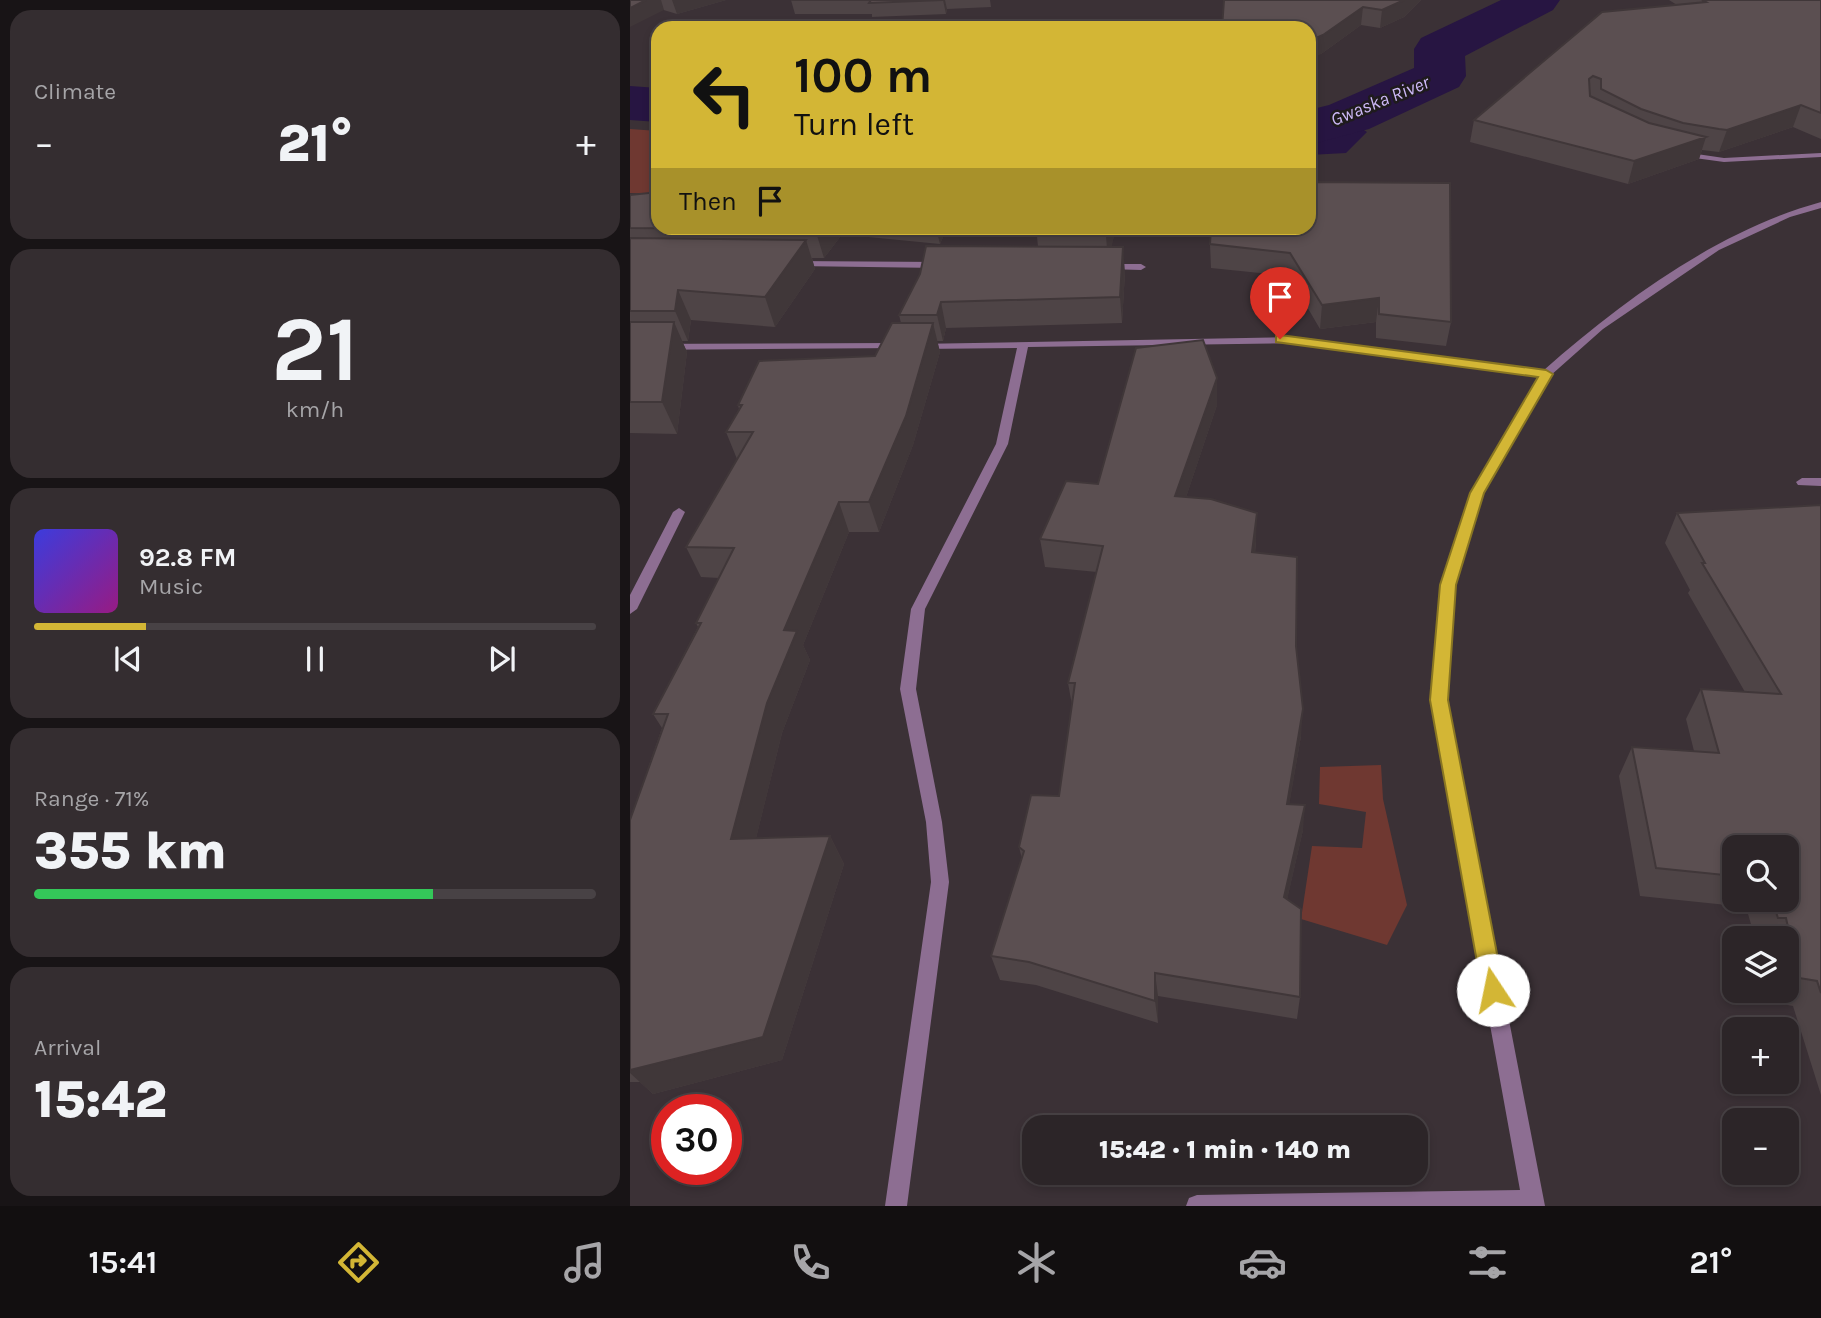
<!DOCTYPE html>
<meta charset="utf-8">
<style>
body{margin:0;font-family:Karla,sans-serif;background:#342d30;color:#f1f3f6;height:100vh;display:flex;flex-direction:column;font-size:26px;white-space:nowrap}
*{box-sizing:border-box;margin:0}
p{font-size:23px;color:#a6a5a8}
.icon{flex:none;width:38px;height:38px;fill:none;stroke:currentColor;stroke-width:2;stroke-linecap:round;stroke-linejoin:round}
.map{position:relative;flex:1;overflow:hidden}
.details{display:flex;flex-direction:column;gap:10px;padding:10px;background:#181416;width:630px}
.details>*{flex:none}
.banner{position:absolute;left:21px;top:21px;width:665px;height:214px;border-radius:21px;box-shadow:0 4px 10px #0003,0 0 0 2px #484245;background:#d3b635;color:#111;overflow:hidden}
.buttons{position:absolute;left:1092px;top:835px;display:grid;gap:14px}
.buttons a{display:grid;place-items:center;width:77px;height:77px;border-radius:14px;background:#2c2528;box-shadow:0 4px 10px #0003,0 0 0 2px #484245;font-size:35px}
.speed{position:absolute;left:21px;top:1094px;display:flex;gap:14px;font-size:35px;font-weight:700;text-align:center}
.speed>*{display:grid;place-content:center;width:91px;height:91px;border-radius:50%;background:#2c2528;box-shadow:0 4px 10px #0003,0 0 0 2px #484245;line-height:1}
.speed .limit{border:10px solid #d22;background:#fff;color:#111}
.pin{position:absolute;display:grid;place-items:center;width:60px;height:60px;color:#fff;margin:-72px -30px;border-radius:50% 50% 50% 0;rotate:-45deg;box-shadow:0 0 7px #0007}
.pin .icon{rotate:45deg}
.me{position:absolute;width:77px;margin:-38px;rotate:349deg;stroke-linejoin:round;filter:drop-shadow(0 0 5px #0008)}
.turn{display:flex;align-items:center;gap:24px;height:147px;padding:0 28px;font-size:32px}
.turn .icon{width:91px;height:91px;stroke-width:2.5}
.turn b{display:block;font-size:49px;line-height:60px}
.then{display:flex;align-items:center;height:66px;padding:0 28px;background:#0003;gap:14px;font-size:26px}
.big{font-size:52px;font-weight:800;line-height:1.1}
.details .widget{flex:1;display:flex;flex-direction:column;justify-content:center;gap:10px;min-width:0;padding:0 24px;border-radius:21px;background:#342d30}
.details .dial{align-items:center;gap:0}
.dial b{font-size:91px;line-height:1}
.song{display:flex;align-items:center;gap:21px}
.cover{width:84px;height:84px;border-radius:10px;background:linear-gradient(135deg,hsl(240 70% 55%),hsl(310 70% 35%))}
.played{height:7px;border-radius:4px;background:linear-gradient(90deg,#d3b635 20%,#484245 20%)}
.keys{display:flex;justify-content:space-around;direction:ltr}
.heat{display:flex;justify-content:space-between;align-items:center;font-size:38px;direction:ltr}
.charge{height:10px;border-radius:5px;background:linear-gradient(90deg,#34c759 71%,#484245 0)}
.trip{position:absolute;left:392px;top:1115px;width:406px;height:70px;border-radius:21px;background:#2c2528;box-shadow:0 4px 10px #0003,0 0 0 2px #484245;font-weight:800;line-height:70px;text-align:center}
.tab-bar{display:flex;height:112px;justify-content:space-around;align-items:center;background:#120f10;color:#a6a5a8}
.tab-bar .icon{width:49px;height:49px}
.tab-bar .on{color:#d3b635}
.tab-bar b{font-size:32px;color:#f1f3f6}
main{display:flex;flex:1;min-height:0}
.map>svg:first-child{display:block}
</style>
<main>
<section class="details">
<div class="widget"><p>Climate</p>
<div class="heat"><a>−</a><b class="big">21°</b><a>+</a></div>
</div>
<div class="widget dial"><b>21</b><p>km/h</p></div>
<div class="widget">
<div class="song"><i class="cover"></i><div><b>92.8 FM</b><p>Music</p></div></div>
<div class="played"></div>
<div class="keys"><svg class="icon" aria-label="previous" viewBox="0 0 24 24"><path d="M18 5L8 12l10 7zM5 5v14"/></svg><svg class="icon" aria-label="pause" viewBox="0 0 24 24"><path d="M8 5v14M16 5v14"/></svg><svg class="icon" aria-label="next" viewBox="0 0 24 24"><path d="M6 5l10 7-10 7zM19 5v14"/></svg></div>
</div>
<div class="widget"><p>Range · 71%</p><b class="big">355 km</b><div class="charge"></div></div>
<div class="widget"><p>Arrival</p><b class="big">15:42</b></div>
</section>
<div class="map">
<svg width="1191" height="1206" viewBox="0 0 1191 1206">
<rect width="100%" height="100%" fill="#3b3136"/>
<path fill="#6f3831" d="M0,129l28,2v63l-28,-1z
M751,765l2,34 24,106 -20,40 -86,-26 11,-73 50,2 4,-36 -47,-8 1,-37z"/>
<path fill="#271542" d="M718,120l19,12 -21,21 -37,2v-23z"/>
<g fill="none" stroke-linecap="round" stroke-linejoin="round">
<path fill="#271542" fill-rule="evenodd" d="M871,0h59l-7,10 -88,46 1,20 -7,11 -90,42 -60,16v-35l20,-5 85,-37v-19l7,-11z
M0,86l28,2v34l-28,-2z"/>
<path fill="#8d6e92" fill-rule="evenodd" d="M1053,152l41,6 97,-5v4l-97,5 -44,-6 -1,-2z"/>
<path fill="#8d6e92" fill-rule="evenodd" d="M1191,202v6l-31,9 -71,33 -116,79 -53,47 -67,117 -28,92 -8,115 98,506h-359l3,-8 8,-3 323,-5 -89,-490 10,-115 30,-92 68,-117 -241,-33 -270,4 -20,97 -83,165 -9,80 26,133 7,60 -42,324h-22l46,-324 -5,-60 -26,-133 11,-80 85,-165 21,-96 -97,1 -5,-3 1,-2 382,-7 246,33c78,-69 175,-140 277,-168z
M163,261l147,1 5,3 -5,3 -144,-2 -5,-3z
M474,264h37l5,3 -5,3 -34,-1 -5,-3z
M266,343l5,3 -1,2 -270,2v-6z
M1172,478h19v8l-23,-1 -2,-3z
M49,508l6,4 -48,97 -7,5v-19l43,-83z"/>
</g>
<path fill="#4e4446" fill-rule="evenodd" d="M0,0h96l-49,14z
M161,0h199l1,7 -44,2 -1,5 -74,3v-3h-77z
M594,0h197l-17,17 -24,11 -19,-3 -40,29 -12,-26z
M1039,0h152v139l-28,-12 -74,25 -17,-2 -3,9 -71,25 -158,-42 4,-22 203,-115z
M0,195l217,33 -23,30h-12l3,11 -40,58 -84,-7 -3,21h-6l5,11 -10,82 -47,-1z
M222,228h95l-7,16 -82,-8z
M486,228l-5,19 14,25 -3,51 -176,5 -3,13h-6l3,11 -27,93 -34,87h-30l-46,113 7,15 -28,73 -26,105 74,-2 14,28 -62,196 -129,34 -13,-12h-10v-262l32,-92 -9,-14 45,-87 -2,-4 23,-45 -18,-1 -15,-30 51,-88 -11,-27 13,-23 -1,-4 137,-49 26,-33 -2,-8 139,-68 -1,-11z
M679,228l142,94 -5,24 -70,-8v-16l-56,7 -31,-53 -78,-8 -1,-24z
M587,405l-31,92 70,44 -1,12 41,93 5,90 -12,68 14,26 -16,69 13,98 -3,22 -139,-23v27l-122,-38 -36,-5 -9,-24 31,-97 -3,-12 40,-51 13,-91 -4,-22 29,-111 -52,-5 -5,-28 58,-55z
M1191,505v590l-28,-89 -17,-3 -3,-13h14v-52h-32l-9,-31 -106,-11 -21,-120 13,-29 62,4 -8,-32 15,-30 44,3 -57,-99 2,-3 -25,-47 12,-30zM1104,847l53,53h-53z"/>
<path fill="#403739" d="M16,0h15l3,10 -34,17v-19z
M42,0h54l-49,14z
M313,0h2l2,9 -1,5z
M774,0h17l-17,17 -24,11 2,-18z
M733,7l-2,18 -40,29 -12,6v-19z
M1171,105l-8,22 -74,25 8,-22z
M1076,137l-7,22 -71,25 6,-23z
M186,228h31l-23,30 -9,-29z
M306,228h11l-7,16z
M478,228h8l-8,33 -2,-25z
M176,240l9,29 -40,58 -10,-30z
M493,247l2,25 -3,51 -2,-26z
M48,290l13,30 -3,21 -13,-30z
M749,298l-3,24 -56,7 2,-24z
M311,302l5,26 -3,13 -6,-26z
M44,322l13,30 -10,82 -15,-32z
M303,323l7,29 -27,93 -34,87 -10,-30z
M587,378v27l-40,119 -2,-28z
M209,502l10,30 -46,113 7,15 -28,73 -33,134 -18,-28 53,-209z
M627,513l-1,28 -4,39v-28z
M673,709l-2,27 -16,94 2,-26z
M675,805l-2,25 -21,92 2,-25z
M200,836l14,28 -62,196 -129,34 -23,-21v-3z
M525,973l3,23v27l-3,-22z"/>
<path fill="#5b4f51" stroke="#403739" stroke-width="2" d="M0,0h16l-16,8z
M161,0h152l-74,3 2,-3z
M594,0h180l-22,10 -19,-3 -40,28 -14,6v-13h-87z
M1072,0h119v113l-20,-8 -74,25 -8,-1 -36,-6 -42,-14 -40,-20v-10l-8,-3 -4,3 1,17 59,27 57,14 -72,24 -160,-41 128,-108 104,-10z
M679,182l141,1 1,139 -72,-8v-16l-57,7 -32,-52 -80,-9 1,-16h98z
M28,192v36h158l-1,1 -185,-1v-33z
M410,228h68l-2,8h-69z
M0,238l176,2 -41,57 -87,-7 -3,21h-45z
M296,246l197,1 -3,50 -179,5 -4,13h-38l21,-41z
M0,322h44l-12,80h-32z
M262,323h41l-27,93 -37,86h-30l-55,128 13,1 -30,72 -36,136 99,-3 -67,201 -133,33v-250l38,-106h-15l48,-91h-5l38,-75 -48,-1 67,-115h-27l16,-27h-4l21,-44 116,-5z
M573,340l14,38 -42,118 36,3 46,14 -5,39 45,5 -1,89 7,63 -16,95 18,1 -21,92 17,12 -1,88 -145,-24v28l-126,-39 -38,-6 33,-105 -5,-4 12,-52 28,1 16,-113h-7l35,-137 -63,-7 26,-58 32,3 38,-136z
M1191,505v488l-4,-12 -18,-3 -13,-60h-8l-6,-18h15v-53h-53v29l-78,-8 -24,-121 87,6 -18,-64 80,5 -79,-131h3l-28,-50z"/>
<path fill="#d3b635" stroke="#897622" stroke-width="2" d="M650,335l266,35 7,4 -69,119 -28,92 -8,115 56,290 -3,7 -8,4 -7,-4 -4,-7 -52,-290 10,-115 30,-92 68,-116 -262,-35v-6z"/>
<g text-anchor="middle" dominant-baseline="central" stroke-width="5" stroke-linejoin="round" paint-order="stroke">
<g font-size="19" font-style="italic" fill="#cdb8f7" stroke="#1f1b1d">
<text transform="translate(750 101) rotate(-22)">Gwaska River</text>
</g>
</g>
</svg>
<div class="buttons">
<a><svg class="icon" aria-label="search" viewBox="0 0 24 24"><circle cx="10" cy="10" r="6"/><path d="M15 15l6 6"/></svg></a>
<a><svg class="icon" aria-label="layers" viewBox="0 0 24 24"><path d="M12 4l9 5-9 5-9-5zM3 14l9 5 9-5"/></svg></a>
<a>+</a>
<a>−</a>
</div>
<div class="speed"><div class="limit">30</div></div>
<div class="pin" style="left:650px;top:339px;background:#d93025"><svg class="icon" aria-label="arrive" viewBox="0 0 24 24"><path d="M6 21V4h12l-3 4 3 4H6"/></svg></div>
<svg class="me" style="left:863px;top:990px" viewBox="-20 -20 40 40"><circle r="19" fill="#fff"/><path d="M0-13L10 11 0 6-10 11z" fill="#d3b635"/></svg>
<div class="trip">15:42 · 1 min · 140 m</div>
<div class="banner">
<div class="turn"><svg class="icon" aria-label="left" viewBox="0 0 24 24"><path d="M17 20v-9H6M10 6l-5 5 5 5"/></svg><div><b>100 m</b>Turn left</div></div>
<div class="then">Then<svg class="icon" aria-label="arrive" viewBox="0 0 24 24"><path d="M6 21V4h12l-3 4 3 4H6"/></svg></div>
</div>
</div>
</main>
<nav class="tab-bar">
<b>15:41</b>
<svg class="icon on" aria-label="directions" viewBox="0 0 24 24"><path d="M12 3l9 9-9 9-9-9zM9 14v-3h6M13 9l2 2-2 2"/></svg>
<svg class="icon" aria-label="music" viewBox="0 0 24 24"><path d="M9 18V5l10-2v13"/><circle cx="6" cy="18" r="3"/><circle cx="16" cy="16" r="3"/></svg>
<svg class="icon" aria-label="phone" viewBox="0 0 24 24"><path d="M5 4h4l2 5-3 2q2 4 5 5l2-3 5 2v4C11 20 4 13 5 4z"/></svg>
<svg class="icon" aria-label="climate" viewBox="0 0 24 24"><path d="M12 3v18M4 7l16 10M4 17L20 7"/></svg>
<svg class="icon" aria-label="car" viewBox="0 0 24 24"><path d="M5 17H2v-5l4-1 3-4h7l3 4 3 1v5h-3M9 17h6M6 11h13"/><circle cx="7" cy="17" r="2"/><circle cx="17" cy="17" r="2"/></svg>
<svg class="icon" aria-label="filters" viewBox="0 0 24 24"><path d="M4 7h16M4 17h16"/><circle cx="9" cy="7" r="2"/><circle cx="15" cy="17" r="2"/></svg>
<b>21°</b>
</nav>
